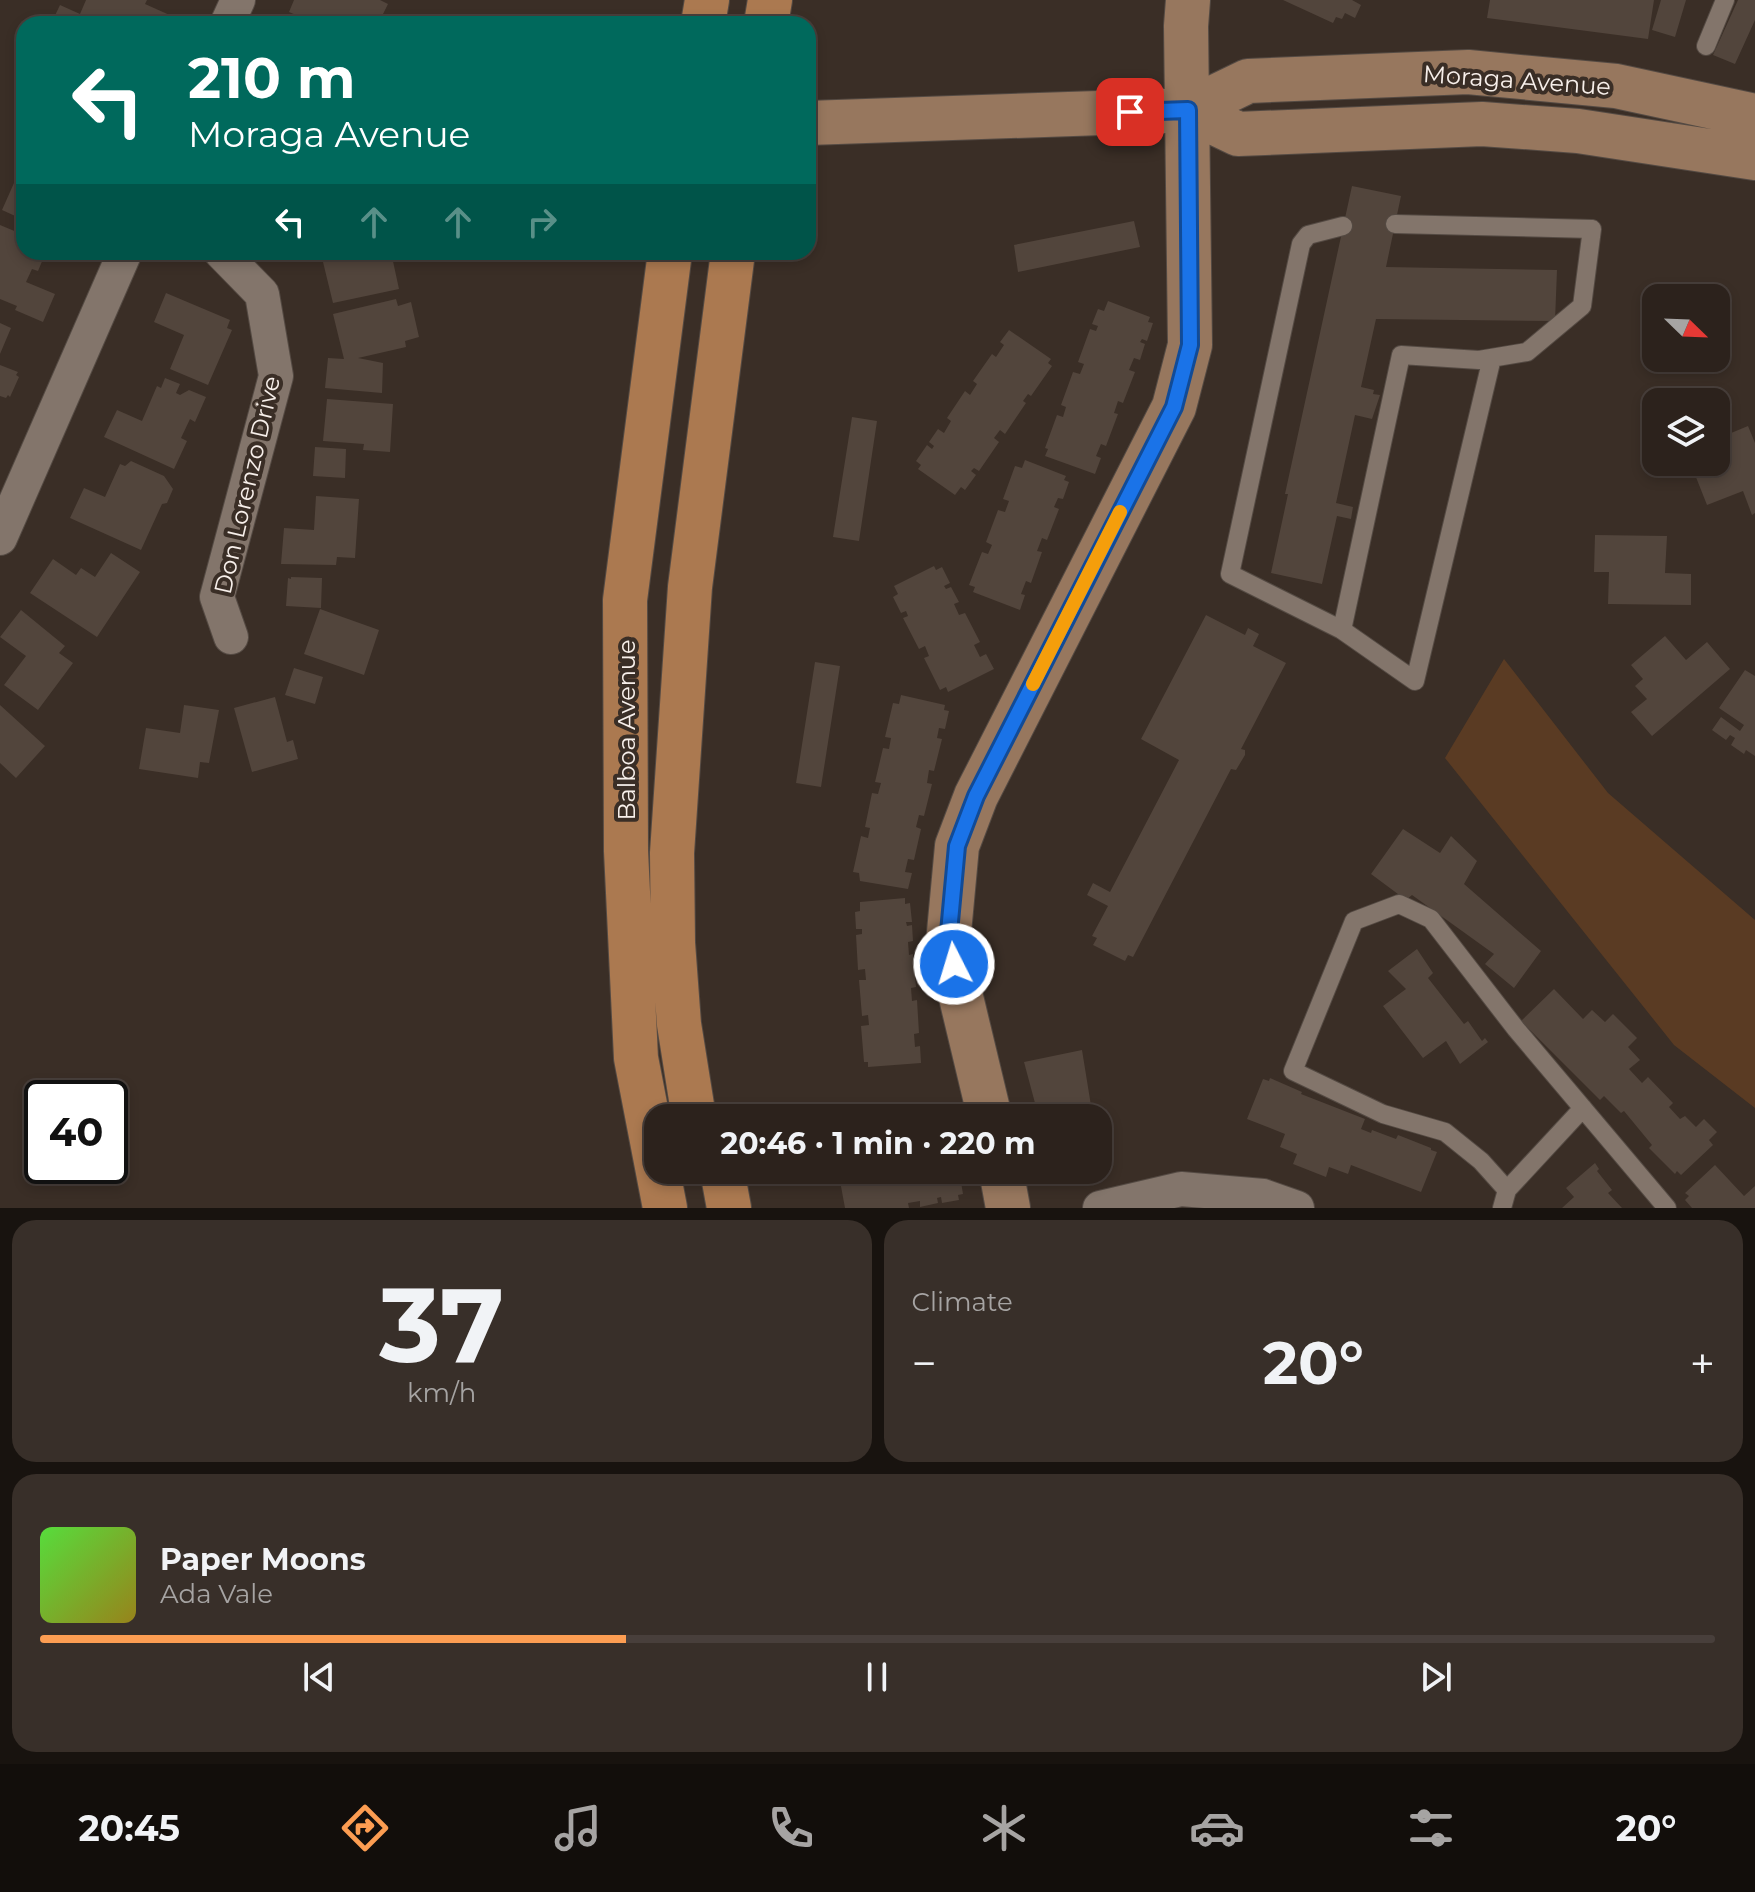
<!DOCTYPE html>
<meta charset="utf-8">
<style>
body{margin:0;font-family:Montserrat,sans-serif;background:#382f29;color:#f1f3f6;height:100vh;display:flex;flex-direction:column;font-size:30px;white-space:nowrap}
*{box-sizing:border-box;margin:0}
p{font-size:26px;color:#a6a4a3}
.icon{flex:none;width:44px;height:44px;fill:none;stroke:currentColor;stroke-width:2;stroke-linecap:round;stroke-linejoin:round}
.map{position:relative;height:1208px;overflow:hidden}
.panel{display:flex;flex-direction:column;gap:12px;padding:12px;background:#18130f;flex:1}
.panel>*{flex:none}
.banner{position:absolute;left:16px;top:16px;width:800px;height:244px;border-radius:24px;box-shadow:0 4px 12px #0003,0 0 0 2px #483f3b;background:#00695c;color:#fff;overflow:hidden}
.needle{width:52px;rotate:113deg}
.tools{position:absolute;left:1642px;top:284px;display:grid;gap:16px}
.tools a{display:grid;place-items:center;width:88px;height:88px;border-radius:16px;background:#2c221c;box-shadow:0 4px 12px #0003,0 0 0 2px #483f3b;font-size:40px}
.speed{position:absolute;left:24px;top:1080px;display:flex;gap:16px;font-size:40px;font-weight:700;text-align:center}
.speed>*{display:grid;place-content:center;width:104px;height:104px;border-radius:50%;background:#2c221c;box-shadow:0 4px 12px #0003,0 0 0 2px #483f3b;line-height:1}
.speed .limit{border:4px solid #111;border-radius:12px;background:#fff;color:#111}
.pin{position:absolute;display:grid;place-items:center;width:68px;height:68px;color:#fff;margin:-34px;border-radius:16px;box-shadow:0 4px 12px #0006}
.me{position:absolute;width:88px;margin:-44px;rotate:355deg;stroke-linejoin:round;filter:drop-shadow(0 0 6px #0008)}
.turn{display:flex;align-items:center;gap:28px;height:168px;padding:0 40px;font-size:36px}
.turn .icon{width:104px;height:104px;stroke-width:2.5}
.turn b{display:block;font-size:56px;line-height:68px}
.lanes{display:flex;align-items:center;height:76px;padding:0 40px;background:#0003;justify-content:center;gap:40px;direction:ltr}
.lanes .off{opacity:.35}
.big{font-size:60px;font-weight:700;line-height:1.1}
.panel .widget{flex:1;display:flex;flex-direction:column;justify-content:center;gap:12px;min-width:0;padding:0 28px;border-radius:24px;background:#382f29}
.panel .dial{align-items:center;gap:0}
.dial b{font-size:104px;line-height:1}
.song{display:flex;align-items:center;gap:24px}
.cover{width:96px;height:96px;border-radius:12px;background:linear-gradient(135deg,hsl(110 70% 55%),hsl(50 70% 35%))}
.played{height:8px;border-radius:4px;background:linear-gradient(90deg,#fc9d52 35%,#483f3b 35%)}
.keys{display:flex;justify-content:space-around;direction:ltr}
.heat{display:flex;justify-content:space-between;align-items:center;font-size:44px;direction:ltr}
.panel .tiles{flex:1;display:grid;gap:12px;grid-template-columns:1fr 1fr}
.widget:last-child{grid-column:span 2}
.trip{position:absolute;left:644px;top:1104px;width:468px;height:80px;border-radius:24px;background:#2c221c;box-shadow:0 4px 12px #0003,0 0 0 2px #483f3b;font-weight:700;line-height:80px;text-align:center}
.tab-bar{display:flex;height:128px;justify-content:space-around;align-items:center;background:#120e0b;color:#a6a4a3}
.tab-bar .icon{width:56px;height:56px}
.tab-bar .active{color:#fc9d52}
.tab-bar b{font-size:36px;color:#f1f3f6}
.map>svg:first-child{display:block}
</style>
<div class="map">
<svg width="1755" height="1208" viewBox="0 0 1755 1208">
<rect width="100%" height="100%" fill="#3a2e26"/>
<path fill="#5a3b23" d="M1504,659l104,134 147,127v188l-81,-63 -229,-287z"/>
<path fill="#52453c" d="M86,0h61l-2,4 29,13 -3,7h-120l9,-19 20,9z
M294,0h86l8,4 -5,10 7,10h-73l-28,-12z
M1283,0h69l9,5 -6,13 -10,-5 -3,6 -6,-2 -3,6z
M1490,0h164l-6,39 -161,-21z
M1661,0h25l-11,37 -23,-7z
M1738,0h17v20l-20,44 -22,-9z
M24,141v79l-22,-10 20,-45 -7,-3z
M1352,186l49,10 -15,71 171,3 -2,51 -179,-2 -15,68 13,3 -1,4 7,1 -8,24 -17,-4 -19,88 17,4 -2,12 -14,-3 -15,68 -51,-11 17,-79h-3z
M1134,221l6,26 -122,25 -4,-27z
M0,225l24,10v17h22l-8,19 -6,-2 -6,13 29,12 -12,28 -28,-12 2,-4 -17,-7z
M361,252h30l8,37 -66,14 -10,-41z
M166,293l64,27 -3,8 5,2 -24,55 -38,-16 14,-34 -30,-13z
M396,299l2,7 13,-4 8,35 -14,4 1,6 -48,11 25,5 -1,30 -57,-5 3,-30 16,1 -11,-45z
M1108,301l42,16 -2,5 5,1 -6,18 -5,-2 -2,3 5,2 -5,16 -6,-2 -5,12 6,2 -12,31 -5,-2 -4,12 4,1 -12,32 -5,-2 -5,12 5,2 -6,16 -50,-18 3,-7 -3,-1 12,-33 6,2 3,-10 -5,-2 12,-33 7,2 4,-10 -6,-2 12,-33 6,2 2,-5 -6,-2 6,-15 6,2z
M0,323l11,5 -11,26z
M1009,330l42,29 -3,4 4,3 -21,30 -3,-2 -5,7 3,2 -21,31 -5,-4 -6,8 5,4 -20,29 -5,-3 -3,3 5,4 -11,15 -4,-3 -6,8 -37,-26 3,-4 -5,-4 11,-16 5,4 2,-3 -5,-4 9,-13 6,4 7,-12 -4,-3 18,-27 5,4 7,-11 -4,-3 19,-27 4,3 8,-12 -4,-3z
M0,365l18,7 -2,3 3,2 -9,20 -2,-2 -2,3 -6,-2z
M165,378l15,6 -4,9 4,2 9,-5 17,7 -11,25 -5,-3 -9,19 6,3 -13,28 -70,-32 13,-27 25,11 15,-35 4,2z
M327,399l66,5 -3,48 -27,-2 1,-6 -41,-3z
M852,417l25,4 -18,120 -26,-4z
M1748,426l7,17v70l-3,2 -9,-24 -36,14 -17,-43h26v-30l3,6z
M315,447l31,2 -1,29 -32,-2z
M1025,460l41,16 -2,4 5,2 -6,17 -5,-1 -4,9 5,2 -12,31 -5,-2 -5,13 5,1 -11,31 -5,-2 -5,13 4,1 -5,15 -47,-18 2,-5 -6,-2 13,-33 6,2 4,-9 -6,-3 12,-32 7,2 4,-11 -6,-2 12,-33 7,2z
M131,461l33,15 9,13 -6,14 -5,1 -21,46 -71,-32 14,-30 21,9 15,-33 5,2z
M316,496l43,3 -4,59 -18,-1 -1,8 -55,-1 3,-36 30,2z
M1595,535l72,1 -2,37 26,1v31l-83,-1 1,-32h-15z
M111,553l29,19 -43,65 -67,-44 23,-34 23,16 5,-7 14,9z
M934,566l2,4 6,-3 8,16 -6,3 2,3 5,-2 8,15 -5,2 5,11 6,-2 15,29 -6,3 6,12 6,-3 8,15 -46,23 -2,-5 -6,3 -16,-32 5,-2 -4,-10 -6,3 -16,-31 5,-2 -2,-5 -5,2 -8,-16 5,-3 -4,-8z
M291,577l31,1 -1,30 -35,-2 2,-28 3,1z
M320,609l59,21 -15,45 -60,-21z
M21,610l44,36 -6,7 14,10 -35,47 -34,-25 22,-29 -26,-19z
M1206,615l39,20 3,-7 11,6 -6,12 33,17 -45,86 4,1v5l-9,15 -5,-1 -98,188 -5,-2 -3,6 -32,-16 4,-7 -5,-2 16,-30 -21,-11 6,-12 17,9 69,-132 -38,-21z
M1665,636l21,24 21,-18 23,27 -78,67 -21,-24 16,-13 -12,-13 8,-7 -12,-14z
M815,662l25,4 -19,121 -25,-4z
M294,668l29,9 -8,27 -30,-9z
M1745,670l10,6v80l-9,-6 -2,4 -13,-9 4,-7 -5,-3 -4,5 -14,-10 9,-13 19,14 4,-6 -25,-17z
M901,695l44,10 -1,5 5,1 -4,18 -6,-1 -2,10 5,1 -8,32 -5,-1 -2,13 5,1 -8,32 -5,-1 -3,12 5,2 -7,31 -6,-1 -3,13 7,1 -4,16 -48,-8 -1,-8 -6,-1 8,-36 7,2 2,-10 -5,-1 7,-34 6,1 3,-11 -6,-1 8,-34 6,1 2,-11 -6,-1 8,-34 6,1z
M275,697l12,45 6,-2 5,19 -46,13 -18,-64z
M0,705l45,41 -29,32 -16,-15z
M184,705l35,5 -10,53 -9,-1 -2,16 -59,-9 7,-41 34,5z
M1403,829l37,24 11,-17 26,25 -13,23 77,67 -27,37 -29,-24 9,-10 -82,-59 -6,5 -35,-26z
M905,898v6l5,-1 2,19h-6l1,4 5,-1 1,16 -5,1 1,13 4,-1 3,33 -5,1 1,13 5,-1 2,33 -5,1 1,13 5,-1 1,17 -53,4v-5h-4l-3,-36 8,-1 -1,-10 -6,1 -3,-36h7l-1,-11 -7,1 -2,-35 6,-1v-5h-6l-1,-17 5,-1v-9z
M1417,949l16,24 -5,5 36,46 4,-3 14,20 3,-3 3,4 -28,22 -14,-23 -23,17 -40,-52 23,-17 -18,-18z
M1554,989l29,30 9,-9 13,12 8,-8 24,24 -9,9 12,13 -11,9 13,14 6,-6 25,26 -4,4 11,12 5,-3 11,11 8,-8 13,13 -8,8 4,5 -32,30 -4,-4 -2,3 -26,-26 3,-3 -28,-34 -3,2 -17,-17 -4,4 -79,-79z
M1082,1050l11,68h-54l-15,-56z
M1270,1078l32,14 -1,2 64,25 -4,10 10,4 1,-3 24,9 2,-4 33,13v2l6,2 -16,40 -70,-27 -3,9 -19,-7 -3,10 -33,-13 4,-10 -17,-7 5,-13 -38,-15 16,-40 6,2z
M1595,1163l4,6 -2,2 15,19 -4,3 14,15h-60l12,-11 -8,-9z
M1715,1165l29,31 11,-10v22h-63l-7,-8 4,-4 -4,-3z
M838,1170h121l4,24 -5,1 1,5 -17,3 -1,-6 -4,1 1,5 -18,4v-6l-12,2 1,5h-64z"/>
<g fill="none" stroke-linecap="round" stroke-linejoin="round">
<g stroke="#544a43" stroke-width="20">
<path id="lane" d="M1706,46l19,-46
M1343,226l-35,9 -7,9 -71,330 112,56 73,51 77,-323
M1342,630l59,-275 78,5 48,-8 55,-46 10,-77 -197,-5
M1507,1190l76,-82
M1502,1208l5,-18 -26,-29 -36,-29 -62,-18 -90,-43 61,-150 45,-17 32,15 85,110 151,179"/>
</g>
<g stroke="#544a43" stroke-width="36">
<path id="street" d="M227,24l11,-24
M221,252l41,42 14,82 -59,221 14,40
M0,538l125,-286
M1100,1208l81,-19 82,7 34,12"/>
</g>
<g stroke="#544a43" stroke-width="46">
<path id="secondary" d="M1188,110l50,24 244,-10 96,7 177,27
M808,123l380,-13 60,-29 220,-9 148,14 139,30
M990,1118l-42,-175 9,-97 19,-50 198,-389 16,-62 -4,-319 2,-26
M1001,1170l7,38"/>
</g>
<g stroke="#544a43" stroke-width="46">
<path id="primary" d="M703,24l4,-24
M766,24l4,-24
M694,1118l-15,-94 -6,-81 -1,-90 18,-266 43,-335
M722,1170l7,38
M665,1208l-29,-150 -10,-207 -1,-251 45,-348"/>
</g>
<use href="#lane" stroke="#83756b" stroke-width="18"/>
<use href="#street" stroke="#83756b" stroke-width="34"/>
<use href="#secondary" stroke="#97775e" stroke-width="44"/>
<use href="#primary" stroke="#ab7950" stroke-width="44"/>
</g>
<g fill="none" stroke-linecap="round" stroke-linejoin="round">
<g stroke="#114b97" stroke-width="20">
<path id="route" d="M954,964l-6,-21 9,-97 19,-50 198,-389 16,-62 -2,-235 -58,2"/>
</g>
<use href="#route" stroke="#1a73e8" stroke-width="14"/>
<path stroke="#f59e0b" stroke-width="14" d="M1033,684l87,-172"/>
</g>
<g text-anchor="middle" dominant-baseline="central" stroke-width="8" stroke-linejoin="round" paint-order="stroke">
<g font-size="24" fill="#f7efea" stroke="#3a2e26">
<text transform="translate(1517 80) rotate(4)">Moraga Avenue</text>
<text transform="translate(247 485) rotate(-77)">Don Lorenzo Drive</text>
<text transform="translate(626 730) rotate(-90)">Balboa Avenue</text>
</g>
</g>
</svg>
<div class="tools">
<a><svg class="needle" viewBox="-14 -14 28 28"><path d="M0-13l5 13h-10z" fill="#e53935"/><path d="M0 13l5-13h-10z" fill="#a6a4a3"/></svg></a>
<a><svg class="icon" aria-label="layers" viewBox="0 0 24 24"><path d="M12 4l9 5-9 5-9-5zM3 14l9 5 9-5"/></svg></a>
</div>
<div class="speed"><div class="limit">40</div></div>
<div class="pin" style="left:1130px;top:112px;background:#d93025"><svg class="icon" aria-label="arrive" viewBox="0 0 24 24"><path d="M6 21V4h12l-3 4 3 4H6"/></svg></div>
<svg class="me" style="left:954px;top:964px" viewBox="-20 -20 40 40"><circle r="17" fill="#1a73e8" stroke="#fff" stroke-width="3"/><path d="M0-11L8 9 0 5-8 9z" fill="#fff"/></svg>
<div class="trip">20:46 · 1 min · 220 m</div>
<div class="banner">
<div class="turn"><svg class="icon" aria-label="left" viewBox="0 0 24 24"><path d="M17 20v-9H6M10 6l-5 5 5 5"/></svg><div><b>210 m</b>Moraga Avenue</div></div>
<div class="lanes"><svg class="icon" aria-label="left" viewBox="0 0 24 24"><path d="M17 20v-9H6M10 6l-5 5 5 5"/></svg><svg class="icon off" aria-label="ahead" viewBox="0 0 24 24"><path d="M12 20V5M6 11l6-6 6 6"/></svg><svg class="icon off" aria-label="ahead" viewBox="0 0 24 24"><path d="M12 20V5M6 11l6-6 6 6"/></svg><svg class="icon off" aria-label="right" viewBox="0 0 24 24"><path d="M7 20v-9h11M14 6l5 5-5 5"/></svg></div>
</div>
</div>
<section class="panel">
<div class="tiles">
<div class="widget dial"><b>37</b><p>km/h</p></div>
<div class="widget"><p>Climate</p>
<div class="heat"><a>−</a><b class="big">20°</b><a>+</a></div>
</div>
<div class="widget">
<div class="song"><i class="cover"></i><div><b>Paper Moons</b><p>Ada Vale</p></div></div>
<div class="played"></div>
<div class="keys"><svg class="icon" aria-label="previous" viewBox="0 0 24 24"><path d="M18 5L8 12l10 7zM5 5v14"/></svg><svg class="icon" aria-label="pause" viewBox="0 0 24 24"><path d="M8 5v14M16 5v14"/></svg><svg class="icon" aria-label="next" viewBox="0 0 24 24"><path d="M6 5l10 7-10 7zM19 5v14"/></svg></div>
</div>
</div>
</section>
<nav class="tab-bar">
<b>20:45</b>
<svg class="icon active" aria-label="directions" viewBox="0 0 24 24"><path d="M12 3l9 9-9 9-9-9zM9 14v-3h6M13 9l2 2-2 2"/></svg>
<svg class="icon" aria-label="music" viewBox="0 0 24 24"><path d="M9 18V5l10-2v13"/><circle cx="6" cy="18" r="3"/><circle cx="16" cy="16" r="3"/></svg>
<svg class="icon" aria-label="phone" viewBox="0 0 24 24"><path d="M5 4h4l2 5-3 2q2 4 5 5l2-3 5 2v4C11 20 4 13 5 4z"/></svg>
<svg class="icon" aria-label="climate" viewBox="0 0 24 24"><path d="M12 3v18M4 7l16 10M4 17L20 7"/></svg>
<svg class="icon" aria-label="car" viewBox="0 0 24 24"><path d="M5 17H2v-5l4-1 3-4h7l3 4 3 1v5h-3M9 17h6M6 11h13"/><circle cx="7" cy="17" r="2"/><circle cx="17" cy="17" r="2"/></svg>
<svg class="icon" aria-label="filters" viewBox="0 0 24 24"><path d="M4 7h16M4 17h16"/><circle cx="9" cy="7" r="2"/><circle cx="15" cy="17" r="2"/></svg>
<b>20°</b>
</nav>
